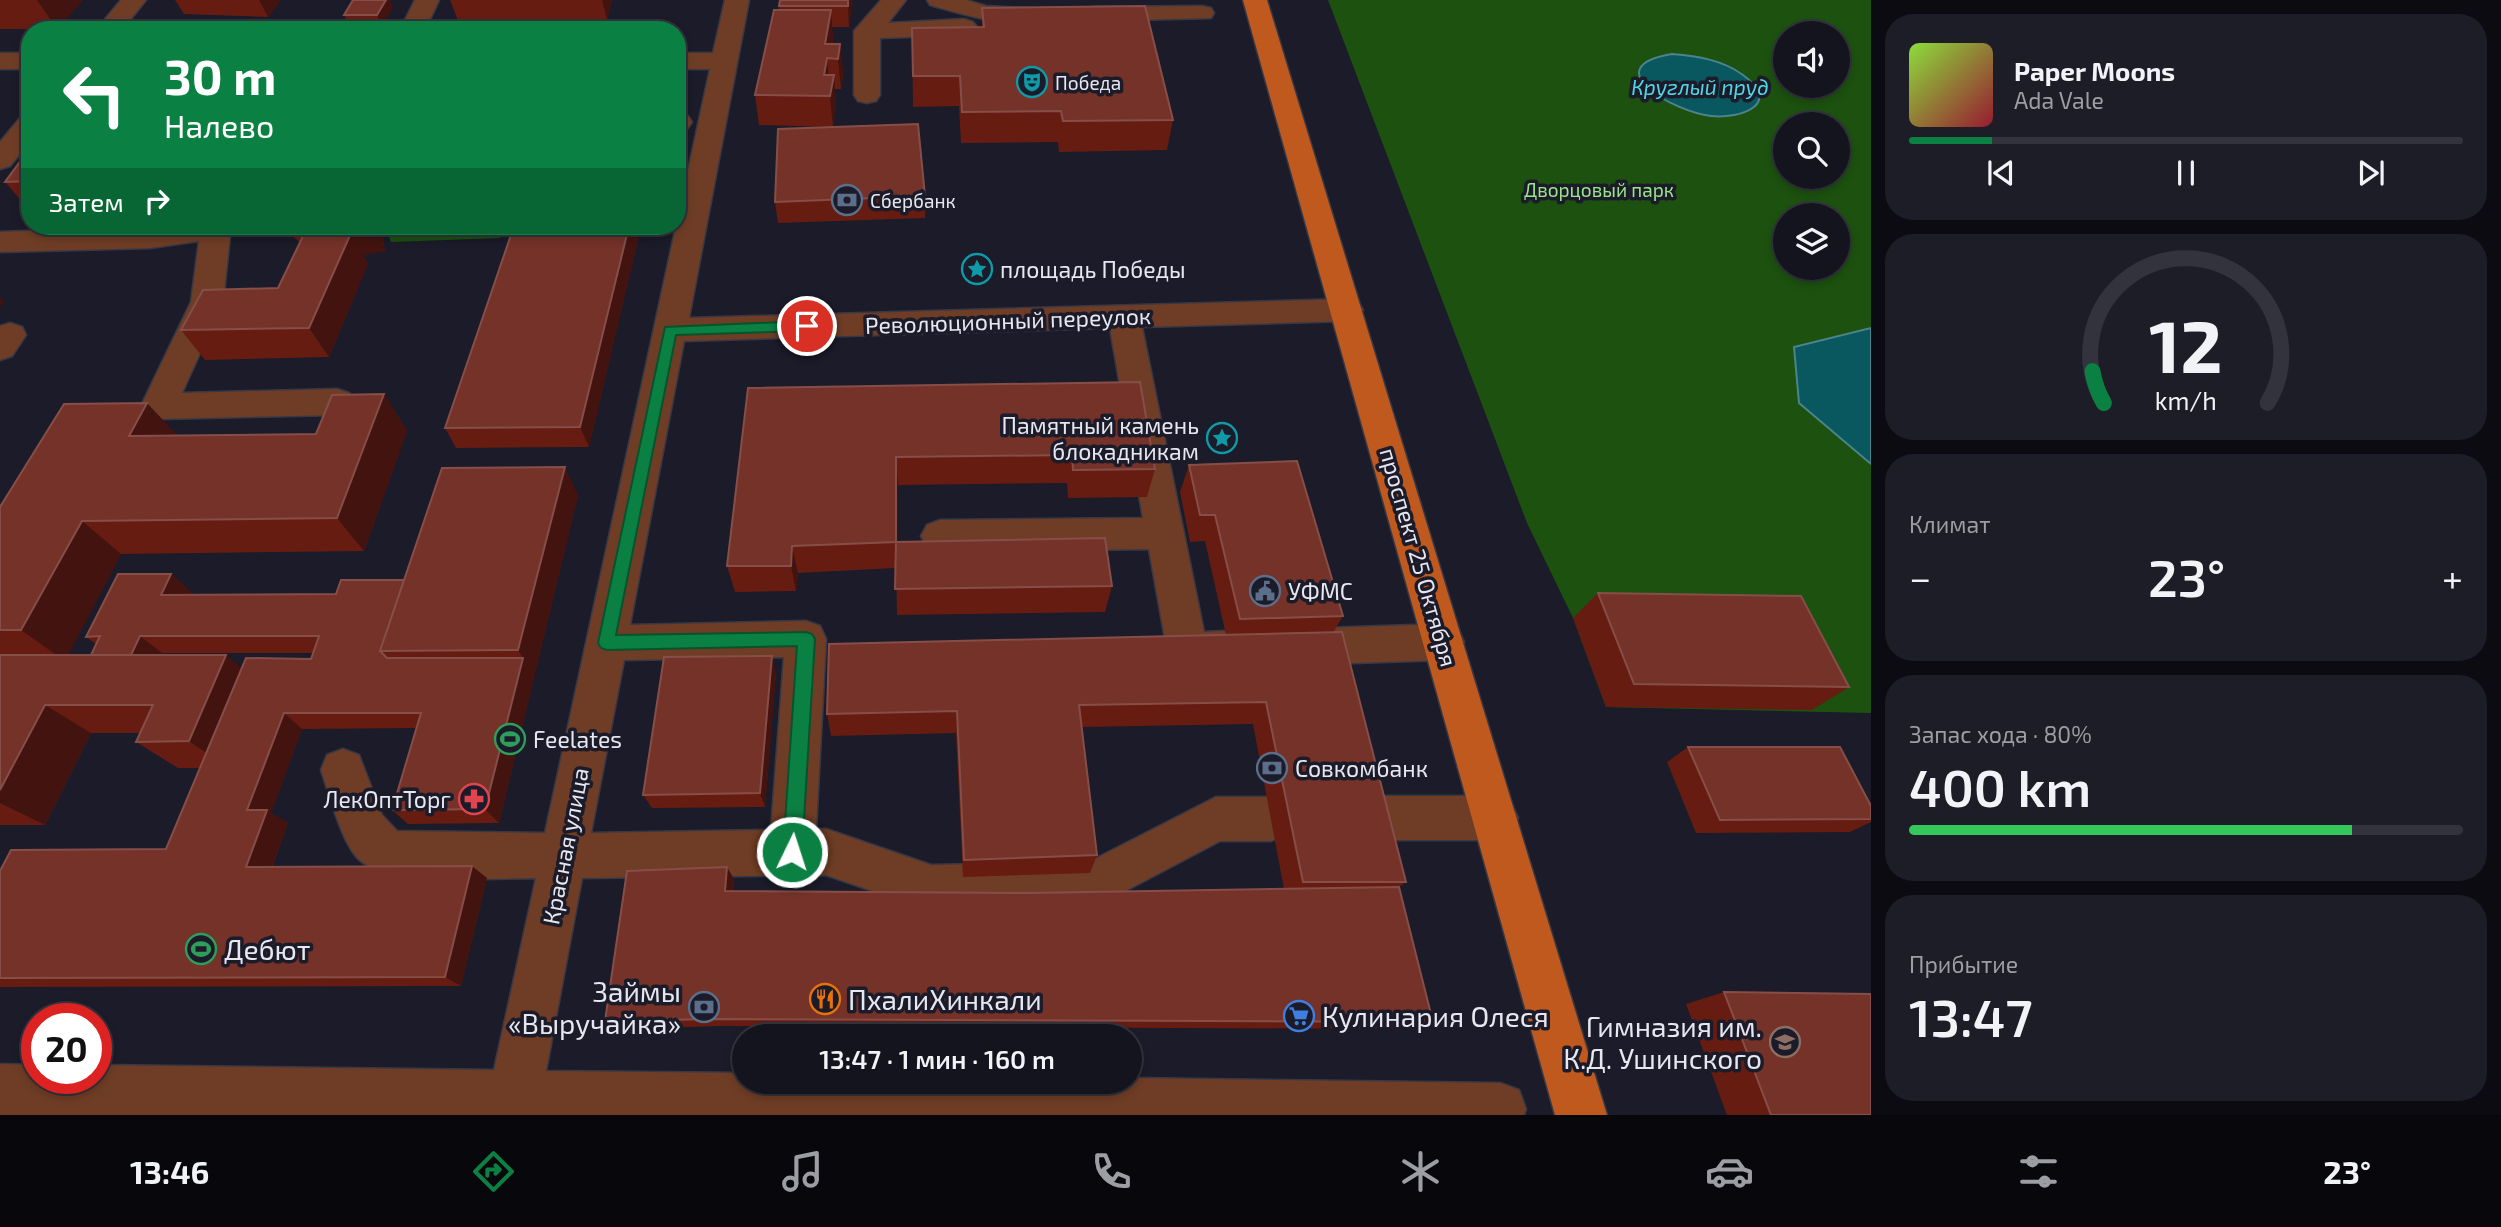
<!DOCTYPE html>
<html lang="ru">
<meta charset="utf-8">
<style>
body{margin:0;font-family:"Exo 2",sans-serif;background:#1d1d28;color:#f1f3f6;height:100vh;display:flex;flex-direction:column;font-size:26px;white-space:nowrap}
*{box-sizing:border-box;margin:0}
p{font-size:23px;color:#9d9ea4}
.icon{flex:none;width:38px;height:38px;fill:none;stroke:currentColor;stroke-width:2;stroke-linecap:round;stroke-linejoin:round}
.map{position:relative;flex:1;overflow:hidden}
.details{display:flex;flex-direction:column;gap:14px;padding:14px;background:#0b0b11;width:630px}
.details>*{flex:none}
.top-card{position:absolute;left:21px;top:21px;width:665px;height:214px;border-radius:28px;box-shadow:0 4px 10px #0003,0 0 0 2px #33333d;background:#0b8043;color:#fff;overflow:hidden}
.buttons{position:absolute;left:1773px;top:21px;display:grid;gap:14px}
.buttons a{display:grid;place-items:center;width:77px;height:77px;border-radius:50%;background:#14141f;box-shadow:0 4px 10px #0003,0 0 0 2px #33333d;font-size:35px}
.speed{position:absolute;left:21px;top:1003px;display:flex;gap:14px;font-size:35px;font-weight:700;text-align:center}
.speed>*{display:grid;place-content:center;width:91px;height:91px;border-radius:50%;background:#14141f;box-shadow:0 4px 10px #0003,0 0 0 2px #33333d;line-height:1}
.speed .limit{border:10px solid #d22;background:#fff;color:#111}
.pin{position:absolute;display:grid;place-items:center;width:60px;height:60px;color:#fff;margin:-30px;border:4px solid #fff;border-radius:50%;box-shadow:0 2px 7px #0007}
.me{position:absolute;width:77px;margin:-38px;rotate:4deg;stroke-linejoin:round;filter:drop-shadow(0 0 5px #0008)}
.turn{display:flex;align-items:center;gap:24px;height:147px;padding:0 28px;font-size:32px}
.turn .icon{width:91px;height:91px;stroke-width:2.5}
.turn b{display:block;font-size:49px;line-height:60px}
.then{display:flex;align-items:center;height:66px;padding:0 28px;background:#0003;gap:14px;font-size:26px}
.big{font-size:52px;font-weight:600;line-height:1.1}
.details .card{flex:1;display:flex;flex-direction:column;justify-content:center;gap:10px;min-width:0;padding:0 24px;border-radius:28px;background:#1d1d28}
.details .dial{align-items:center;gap:0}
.dial svg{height:182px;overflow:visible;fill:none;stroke:#33333d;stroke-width:7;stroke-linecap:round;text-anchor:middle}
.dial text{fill:#f1f3f6;stroke:none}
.song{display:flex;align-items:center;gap:21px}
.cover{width:84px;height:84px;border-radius:10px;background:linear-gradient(135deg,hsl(90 70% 55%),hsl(350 70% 35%))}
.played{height:7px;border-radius:4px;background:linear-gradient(90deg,#0b8043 15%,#33333d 15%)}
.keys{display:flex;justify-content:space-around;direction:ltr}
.heat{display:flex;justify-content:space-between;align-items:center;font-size:38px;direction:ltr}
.charge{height:10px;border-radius:5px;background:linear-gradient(90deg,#34c759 80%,#33333d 0)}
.trip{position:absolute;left:732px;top:1024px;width:410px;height:70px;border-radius:35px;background:#14141f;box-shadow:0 4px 10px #0003,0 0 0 2px #33333d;font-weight:600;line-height:70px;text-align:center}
.tab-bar{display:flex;height:112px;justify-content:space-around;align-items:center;background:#08080c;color:#9d9ea4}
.tab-bar .icon{width:49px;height:49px}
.tab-bar .active{color:#0b8043}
.tab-bar b{font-size:32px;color:#f1f3f6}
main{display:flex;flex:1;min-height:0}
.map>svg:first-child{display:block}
</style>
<main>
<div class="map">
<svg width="1871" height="1115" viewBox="0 0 1871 1115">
<rect width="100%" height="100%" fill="#1b1b29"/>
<path fill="#1c510f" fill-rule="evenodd" d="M1328,0h543v713l-265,-6 -33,-89 -46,-95zM1785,33h53v53h-53zM1785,124h53v53h-53zM1785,215h53v53h-53z
M385,226h119l-4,12 -109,4z"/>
<path fill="#095860" stroke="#4c838c" stroke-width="2" d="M1672,54c25,2 51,6 71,21 40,29 -2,44 -32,41 -37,-4 -117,-49 -39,-62z
M1871,328v136l-72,-61 -5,-56z"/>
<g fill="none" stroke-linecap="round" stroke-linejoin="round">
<g stroke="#383845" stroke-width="3">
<path id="minor" d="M121,0h25l-24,30h-26z
M415,0h24l-14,30h-25z
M725,0h24l-60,318 658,-19 11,3 5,8 -5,8 -11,3 -205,6 62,305 20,-1 14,5 6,13 -6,13c-21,7 -44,8 -65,1l-6,-13 -18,-101 -209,3 -13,-5 -6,-11 6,-11 13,-5 203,-2 -33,-190 -426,13 -54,284 176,-4 14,5 6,13 -10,190h10l105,36 158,-3 127,-65h55l16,7 7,15 -7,15 -16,7h-51l-127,67 -162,3 -105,-36 -244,3 -36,193 198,2v9h385v-4l371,5 19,7 7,19 -2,6h-1524v-51l37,1v13h59v-13l398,5 42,-192c-43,0 -140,8 -174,-16 -19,-13 -33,-69 -41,-92l6,-15 16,-6 16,6 23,60 15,16 148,2 165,-764h-33v-16h36zM784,657l-13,173 -180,3 33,-173z
M881,0h25l-18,23 76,-4 9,3 4,5 -4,5 -9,3 -84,3v57l-4,6 -9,2 -9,-2 -4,-6v-64z
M927,0h39l20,6 58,3 3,5 -3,5c-38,10 -78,-4 -114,-14z
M1202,6l9,2 3,5 -3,5 -116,3 -9,-2 -3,-5 3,-5 9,-2z
M0,53h30v16h-30z
M677,114l11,2 4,6 -4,6 -11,2z
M30,116v26l-20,24 -10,3v-27l20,-24z
M167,226h64l-8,76 -41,91 155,-4 12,4 5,9 -5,9 -12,4 -179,4 -12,-4 -5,-9 50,-104 8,-61 -49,7 -150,4v-20z
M10,323l12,4 4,8 -14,21 -12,4v-34z
M1444,624l14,5 6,13 -6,13 -14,5 -152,5 -14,-5 -6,-13 6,-13 14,-5z
M1365,796h130l16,7 7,15 -7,15 -16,7h-130l-16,-7 -7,-15 7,-15z"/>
</g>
<g stroke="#383845" stroke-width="3">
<path id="major" d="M1243,0h24l340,1115h-52z"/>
</g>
<use href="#minor" fill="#6f3d25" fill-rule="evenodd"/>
<use href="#major" fill="#c0591e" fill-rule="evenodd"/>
</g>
<path fill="#671c11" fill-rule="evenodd" d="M0,0h81l1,1 -25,28h-57z
M175,0h106l-13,17 -84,-3z
M450,0h162l-5,19 -148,4z
M780,0h72l-3,27h-17l1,17h7l3,31 -2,14h-6l1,16 -3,22 -74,-2 -4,-30 24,-85z
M393,7l-11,19 -33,-1 -5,-10z
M982,8l191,112 -6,30 -108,2 -1,-10 -97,1 -2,-37 -46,1 -1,-79 70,-1z
M30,148v63l-25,-29z
M925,196v22l-147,5 -3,-21z
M278,226h102l5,25 -22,4 5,9 -39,93 -124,3 -24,-30 97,-42 22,-46z
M514,226h122l3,9 -50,212 -133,1 -11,-20z
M748,388l407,81 -8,28 -79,1 -1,-15 -169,2 -1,57 215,44 -7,26 -208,3 -1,-47 -98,5 -2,18 -61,1 -8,-26z
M384,394l23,37 -43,120 -243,3 -53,101h23l5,-11 -10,-7 85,-63 20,18 -1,3 146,-1 68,-14 174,-85 -79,328 -91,1 -16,-14 24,-82 -114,1 -31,84 17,10 -16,44 215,11 -26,108 -461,1v-116l166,-22 34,-81h-22l-42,-26 4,-9h-49l-46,92h-45v-318l178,-71 138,-2zM162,653h151l-2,6 -69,9 -81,-13z
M1189,465l154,151 -10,17 73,249 -7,5 34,135 -17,7 -695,-3 -105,3 -11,-8 129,-142 -1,12 296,2 255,-4 -31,-165 -171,3 15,128 -7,18 -127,4 -7,-144 -125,3 -4,-22 399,-79 -21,-94 -15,1 -10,-50z
M1598,593l251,94 -37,23 -206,-3 -33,-89z
M776,672l-11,135 -113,1 -9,-13z
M1688,747l183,59v16l-21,10 -154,1 -29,-71z
M1724,992l147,123h-144l-41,-111z"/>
<path fill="#431310" d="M37,0h44l1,1 -25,28z
M259,0h22l-13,17z
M386,0h4l3,7 -11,19 -5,-11z
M602,0h10l-5,19z
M848,0h4l-3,27 -1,-21z
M831,10l2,31 -3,18 -3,-1 3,31 -6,-14 1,-31z
M840,44l3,31 -2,14 -3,-30z
M834,75l2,30 -3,22 -3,-31z
M372,226h8l5,25 -22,4 5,9 -39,93 -20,-29 6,-88z
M629,226h7l3,9 -50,212 -9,-20z
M0,298l4,4 -4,5z
M384,394l23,37 -43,120 -27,-33z
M147,403l34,36 -52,-3z
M896,457l2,28 -1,83 -1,-26z
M565,467l13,28 -79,328 -14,-14 38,-151 -5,-8z
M82,521l39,33 -56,107 -44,-31z
M792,546l6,27 -2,18 -5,-25z
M171,574l20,18 -10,21 -20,-18z
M140,636l22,17 -15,32 -22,-17z
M226,655l36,29 -34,84 -39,-27z
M772,656l4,16 -11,135 -5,-14z
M45,705l46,28 -46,92 -45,-22v-13z
M284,713l18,16 -31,84 17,10 -21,56 -21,-12 1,-57z
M472,866l15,12 -26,108 -16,-9z
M727,867l7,12 -3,24 -6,-12z"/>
<path fill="#743229" stroke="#864e48" stroke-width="2" d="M353,0h33l-9,15h-33z
M780,0h68v6h-69z
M1145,6l28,114 -110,1 -2,-10 -99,1 -2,-36h-47l-1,-48 72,-1 -2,-19z
M774,10h57l-6,34h15l-2,15 -11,-1 -3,17h10l-4,21 -75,-1z
M918,124l7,72 -150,6 3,-73z
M30,148v33l-25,1z
M295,226h77l1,4 -22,4h-45z
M514,226h115l-49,201 -135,1z
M351,233l-42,95 -128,2 22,-40 75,-2 26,-54z
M1140,382l15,87 -82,1 -1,-15 -176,2v85l-104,4 -1,20h-64l21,-178z
M384,394l-47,124 -255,3 -61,109h-21v-123l64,-103 83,-1 -18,33 187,-2 16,-39z
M1297,461l46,155 -103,3 -25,-104h-15l-11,-50z
M565,467l-47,183 -138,1 62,-183z
M1105,538l7,48 -217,3 1,-47z
M118,574h53l-10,21 175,-1 5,-14h63l-24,71 7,7h136l-38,151 -93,1 29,-97h-137l-37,97h20l-21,57 226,-1 -27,111 -445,1v-107l11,-21 155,-1 80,-191 65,1 8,-23h-179l-9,19h-40l9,-19 -14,1z
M1598,593l203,3 48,91 -215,-3z
M1342,632l64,250h-103l-37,-180 -187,3 18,150 -133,5 -7,-149 -130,3 2,-70z
M0,655h226l-37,86 -53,1 17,-37h-108l-45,85z
M772,656l-12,137 -117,2 21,-138z
M1688,747h152l31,59v13l-151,1z
M727,867l-2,24 304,2 370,-6 34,135 -719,-3 -109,2 22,-150z
M1724,992l147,2v121h-100z"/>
<path fill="#0b8043" stroke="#07532c" stroke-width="2" d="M807,321l7,5 -7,5 -131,4 -60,300 190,-3 6,2 3,5 -13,213 -3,6 -7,3 -6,-3 -3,-6 14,-206 -190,4 -6,-2 -3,-5 67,-316z"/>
<defs>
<g id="theatre-ring" transform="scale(1.575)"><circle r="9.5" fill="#1b1b29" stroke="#0f9aa8" stroke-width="1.5"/><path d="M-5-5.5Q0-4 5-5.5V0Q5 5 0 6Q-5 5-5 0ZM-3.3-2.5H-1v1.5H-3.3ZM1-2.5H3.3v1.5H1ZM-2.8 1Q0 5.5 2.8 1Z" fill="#0f9aa8"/></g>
<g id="bank-ring" transform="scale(1.575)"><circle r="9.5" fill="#1b1b29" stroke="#5c6f8a" stroke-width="1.5"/><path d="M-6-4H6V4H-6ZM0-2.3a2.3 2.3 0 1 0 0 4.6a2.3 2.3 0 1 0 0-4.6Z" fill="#5c6f8a"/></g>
<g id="sight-ring" transform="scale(1.575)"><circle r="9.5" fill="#1b1b29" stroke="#0f9aa8" stroke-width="1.5"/><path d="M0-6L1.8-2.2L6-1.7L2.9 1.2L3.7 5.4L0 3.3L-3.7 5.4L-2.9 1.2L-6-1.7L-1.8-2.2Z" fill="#0f9aa8"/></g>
<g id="civic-ring" transform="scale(1.575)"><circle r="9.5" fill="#1b1b29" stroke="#5c6f8a" stroke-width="1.5"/><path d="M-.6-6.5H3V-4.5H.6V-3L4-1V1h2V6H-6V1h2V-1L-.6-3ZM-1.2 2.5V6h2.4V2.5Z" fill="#5c6f8a"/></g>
<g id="stadium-ring" transform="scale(1.575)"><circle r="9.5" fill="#1b1b29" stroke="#2e9e5b" stroke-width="1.5"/><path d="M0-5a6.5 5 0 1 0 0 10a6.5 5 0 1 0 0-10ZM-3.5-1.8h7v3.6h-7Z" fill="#2e9e5b"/></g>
<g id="pharmacy-ring" transform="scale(1.575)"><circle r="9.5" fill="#1b1b29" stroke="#e0444e" stroke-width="1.5"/><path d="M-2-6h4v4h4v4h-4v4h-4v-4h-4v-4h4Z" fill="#e0444e"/></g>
<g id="restaurant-ring" transform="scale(1.575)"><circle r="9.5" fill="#1b1b29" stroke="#e8710a" stroke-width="1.5"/><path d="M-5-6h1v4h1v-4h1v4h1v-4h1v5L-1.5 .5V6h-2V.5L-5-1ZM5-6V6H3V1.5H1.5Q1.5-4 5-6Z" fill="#e8710a"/></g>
<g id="supermarket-ring" transform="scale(1.575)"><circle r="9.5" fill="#1b1b29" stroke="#3f7fe0" stroke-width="1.5"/><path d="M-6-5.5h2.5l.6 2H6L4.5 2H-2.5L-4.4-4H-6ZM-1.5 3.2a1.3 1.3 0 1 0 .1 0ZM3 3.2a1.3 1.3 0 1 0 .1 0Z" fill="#3f7fe0"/></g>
<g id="school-ring" transform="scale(1.575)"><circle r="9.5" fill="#1b1b29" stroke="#8d6e63" stroke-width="1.5"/><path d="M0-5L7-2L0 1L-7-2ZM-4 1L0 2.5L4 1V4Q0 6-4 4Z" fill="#8d6e63"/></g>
</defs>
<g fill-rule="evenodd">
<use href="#theatre-ring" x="1032" y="82"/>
<use href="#bank-ring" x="847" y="200"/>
<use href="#sight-ring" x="977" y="269"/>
<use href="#sight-ring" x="1222" y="438"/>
<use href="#civic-ring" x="1265" y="591"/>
<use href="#stadium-ring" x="510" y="739"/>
<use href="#bank-ring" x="1272" y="768"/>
<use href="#pharmacy-ring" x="474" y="799"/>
<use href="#stadium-ring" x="201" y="949"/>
<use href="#restaurant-ring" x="825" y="999"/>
<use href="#bank-ring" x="704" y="1007"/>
<use href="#supermarket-ring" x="1299" y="1016"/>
<use href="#school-ring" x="1785" y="1042"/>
</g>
<g text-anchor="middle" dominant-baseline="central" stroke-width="7" stroke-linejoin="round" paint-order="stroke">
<g font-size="19" fill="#e7e7f1" stroke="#1b1b29" text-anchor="start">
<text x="1055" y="82">Победа</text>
<text x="870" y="200">Сбербанк</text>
</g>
<g font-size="19" fill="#9ae68a" stroke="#1b1b29">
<text x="1599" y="189">Дворцовый парк</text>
</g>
<g font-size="21" font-style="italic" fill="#50d6e5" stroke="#1b1b29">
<text x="1700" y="86">Круглый пруд</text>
</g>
<g font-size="23" fill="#e7e7f1" stroke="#1b1b29" text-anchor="start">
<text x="1000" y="269">площадь Победы</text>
<text x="1199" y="425" text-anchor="end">Памятный камень<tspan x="1199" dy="26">блокадникам</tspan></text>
<text x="1288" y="591">УФМС</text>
<text x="533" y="739">Feelates</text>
<text x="1295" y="768">Совкомбанк</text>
<text x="451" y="799" text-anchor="end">ЛекОптТорг</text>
</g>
<g font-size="23" fill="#e7e7f1" stroke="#1b1b29">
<text transform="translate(1008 320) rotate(-2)">Революционный переулок</text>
<text transform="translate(1419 557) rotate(74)">проспект 25 Октября</text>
<text transform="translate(565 846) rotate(-79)">Красная улица</text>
</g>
<g font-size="28" fill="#e7e7f1" stroke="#1b1b29" text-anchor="start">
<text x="224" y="949">Дебют</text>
<text x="681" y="991" text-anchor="end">Займы<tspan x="681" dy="32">«Выручайка»</tspan></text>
<text x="848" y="999">ПхалиХинкали</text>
<text x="1322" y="1016">Кулинария Олеся</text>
<text x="1762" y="1026" text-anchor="end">Гимназия им.<tspan x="1762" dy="32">К.Д. Ушинского</tspan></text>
</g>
</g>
</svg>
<div class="buttons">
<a><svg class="icon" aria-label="sound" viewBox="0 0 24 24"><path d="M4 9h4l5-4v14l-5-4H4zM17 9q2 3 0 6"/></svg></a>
<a><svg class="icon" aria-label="search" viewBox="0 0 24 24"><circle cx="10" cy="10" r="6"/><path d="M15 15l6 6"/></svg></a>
<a><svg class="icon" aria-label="layers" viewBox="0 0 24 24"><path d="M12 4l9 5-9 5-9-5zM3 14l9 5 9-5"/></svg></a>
</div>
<div class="speed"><div class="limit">20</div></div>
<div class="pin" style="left:807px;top:326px;background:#d93025"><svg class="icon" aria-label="arrive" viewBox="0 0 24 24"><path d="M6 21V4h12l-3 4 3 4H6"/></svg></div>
<svg class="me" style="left:792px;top:852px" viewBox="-20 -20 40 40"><circle r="17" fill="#0b8043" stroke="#fff" stroke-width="3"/><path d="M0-11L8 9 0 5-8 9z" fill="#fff"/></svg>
<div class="trip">13:47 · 1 мин · 160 m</div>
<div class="top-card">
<div class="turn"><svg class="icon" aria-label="left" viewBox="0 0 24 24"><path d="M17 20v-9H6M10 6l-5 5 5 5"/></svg><div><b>30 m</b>Налево</div></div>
<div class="then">Затем<svg class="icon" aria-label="right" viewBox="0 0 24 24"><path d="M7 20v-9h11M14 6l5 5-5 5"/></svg></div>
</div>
</div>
<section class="details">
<div class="card">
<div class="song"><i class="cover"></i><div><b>Paper Moons</b><p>Ada Vale</p></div></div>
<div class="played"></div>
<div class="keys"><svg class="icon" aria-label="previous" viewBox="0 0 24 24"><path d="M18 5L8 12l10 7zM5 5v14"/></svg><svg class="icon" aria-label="pause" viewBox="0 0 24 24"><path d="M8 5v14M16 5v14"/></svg><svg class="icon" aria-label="next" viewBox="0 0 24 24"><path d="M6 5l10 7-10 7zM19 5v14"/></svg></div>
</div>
<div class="card dial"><svg viewBox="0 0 100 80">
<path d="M14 69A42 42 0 1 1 86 69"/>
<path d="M14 69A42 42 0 0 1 9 55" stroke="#0b8043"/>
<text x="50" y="56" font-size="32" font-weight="700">12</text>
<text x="50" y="72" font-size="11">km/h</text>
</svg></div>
<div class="card"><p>Климат</p>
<div class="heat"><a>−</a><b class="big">23°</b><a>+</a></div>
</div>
<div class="card"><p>Запас хода · 80%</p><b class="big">400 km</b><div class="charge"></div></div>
<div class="card"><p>Прибытие</p><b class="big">13:47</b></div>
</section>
</main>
<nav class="tab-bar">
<b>13:46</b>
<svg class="icon active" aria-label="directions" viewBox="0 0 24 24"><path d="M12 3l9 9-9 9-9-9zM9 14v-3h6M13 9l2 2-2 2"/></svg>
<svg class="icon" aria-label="music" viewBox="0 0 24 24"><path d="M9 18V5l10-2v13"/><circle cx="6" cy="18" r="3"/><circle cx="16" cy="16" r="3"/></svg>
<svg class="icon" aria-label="phone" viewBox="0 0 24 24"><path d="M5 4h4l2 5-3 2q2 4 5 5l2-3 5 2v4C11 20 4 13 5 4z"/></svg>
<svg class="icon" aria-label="climate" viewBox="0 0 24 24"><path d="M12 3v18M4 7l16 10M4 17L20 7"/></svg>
<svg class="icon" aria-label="car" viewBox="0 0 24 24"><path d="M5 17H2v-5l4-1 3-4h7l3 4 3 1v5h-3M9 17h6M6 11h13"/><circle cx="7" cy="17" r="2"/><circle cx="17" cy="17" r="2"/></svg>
<svg class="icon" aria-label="filters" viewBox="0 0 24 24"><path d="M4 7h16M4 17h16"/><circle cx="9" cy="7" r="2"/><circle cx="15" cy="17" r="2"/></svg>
<b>23°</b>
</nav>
